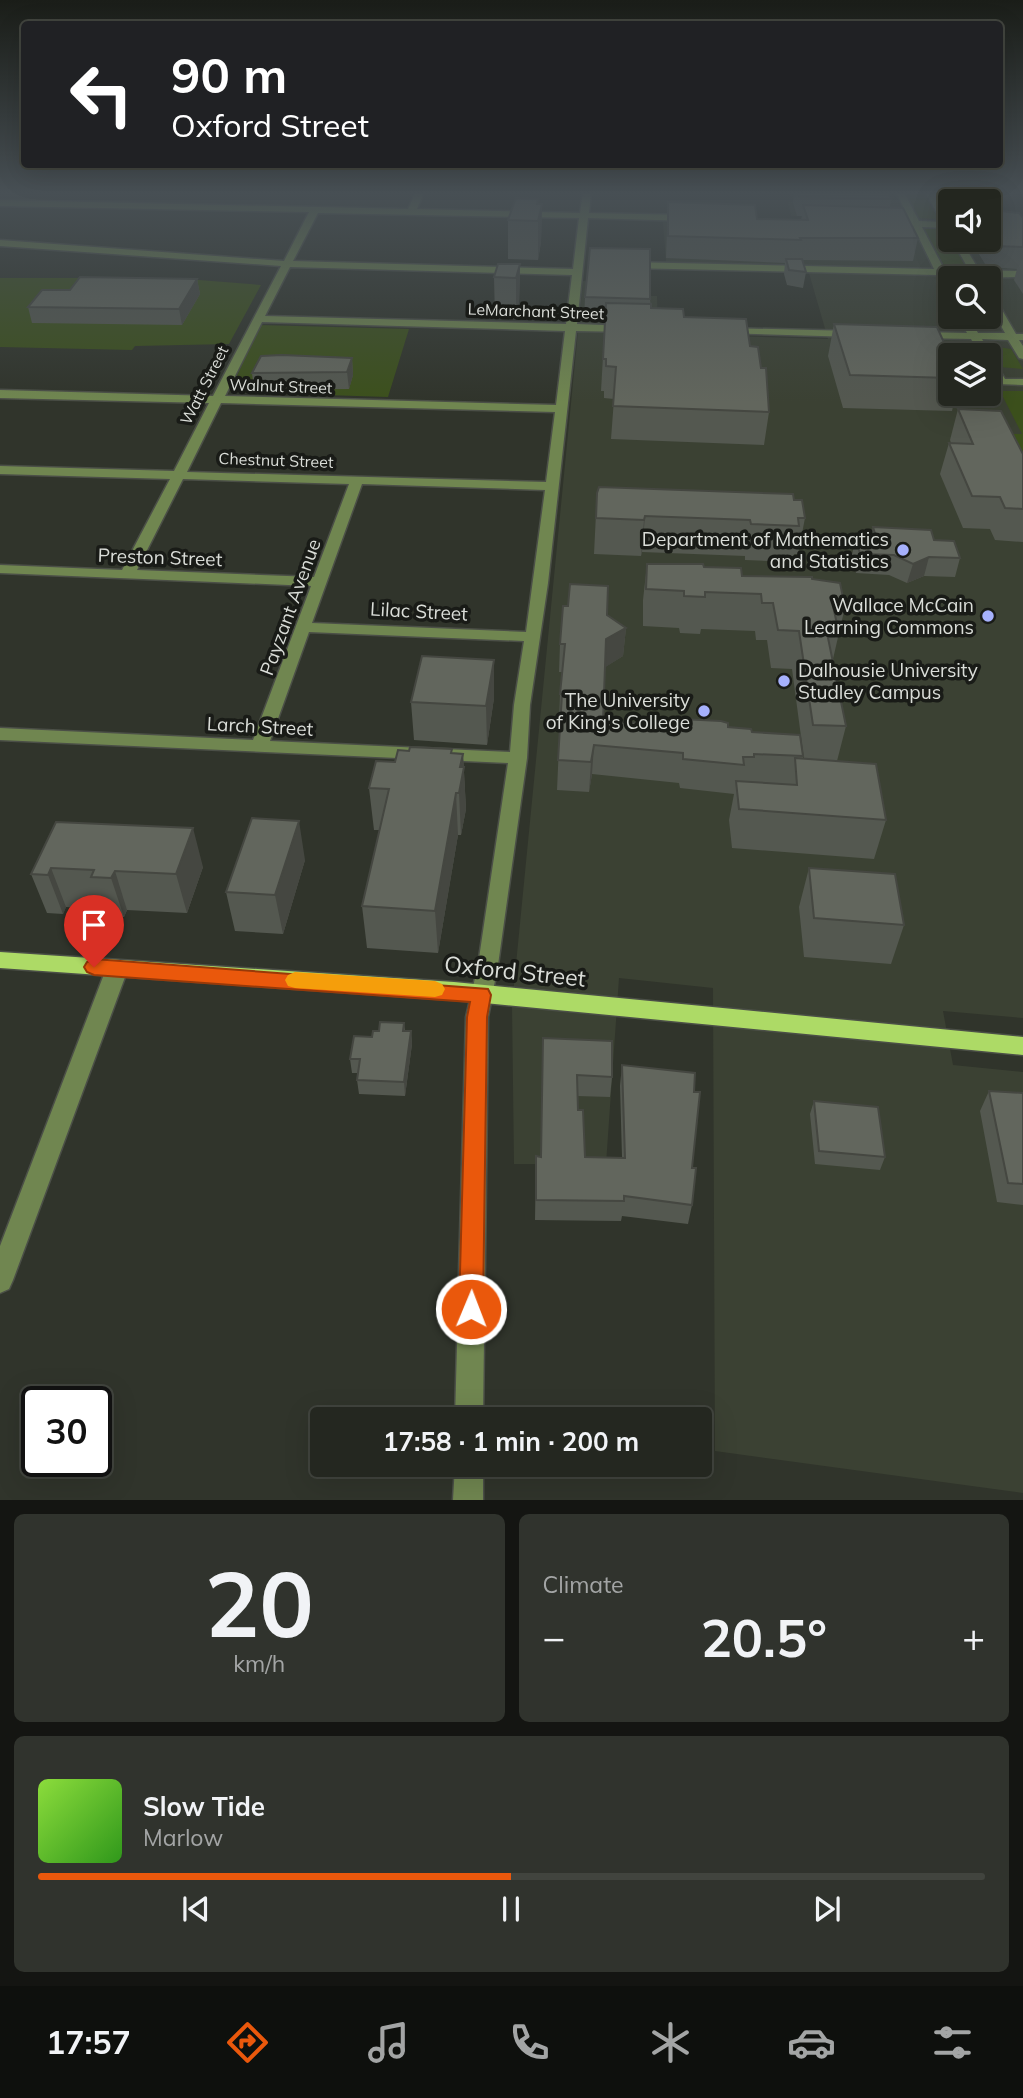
<!DOCTYPE html>
<meta charset="utf-8">
<style>
body{margin:0;font-family:Mulish,sans-serif;background:#30332d;color:#f1f3f6;height:100vh;display:flex;flex-direction:column;font-size:26px;white-space:nowrap}
*{box-sizing:border-box;margin:0}
p{font-size:23px;color:#a3a5a5}
.icon{flex:none;width:38px;height:38px;fill:none;stroke:currentColor;stroke-width:2;stroke-linecap:round;stroke-linejoin:round}
.map{position:relative;height:1500px;overflow:hidden}
.sheet{display:flex;flex-direction:column;gap:14px;padding:14px;background:#141512;flex:1}
.sheet>*{flex:none}
.banner{position:absolute;left:21px;top:21px;width:982px;height:147px;border-radius:7px;box-shadow:0 7px 28px #0002,0 0 0 2px #41443e;background:#202124;color:#fff;overflow:hidden}
.fabs{position:absolute;left:938px;top:189px;display:grid;gap:14px}
.fabs a{display:grid;place-items:center;width:63px;height:63px;border-radius:7px;background:#242720;box-shadow:0 7px 28px #0002,0 0 0 2px #41443e;font-size:35px}
.speed{position:absolute;left:21px;top:1386px;display:flex;gap:14px;font-size:35px;font-weight:700;text-align:center}
.speed>*{display:grid;place-content:center;width:91px;height:91px;border-radius:50%;background:#242720;box-shadow:0 7px 28px #0002,0 0 0 2px #41443e;line-height:1}
.speed .limit{border:4px solid #111;border-radius:10px;background:#fff;color:#111}
.pin{position:absolute;display:grid;place-items:center;width:60px;height:60px;color:#fff;margin:-72px -30px;border-radius:50% 50% 50% 0;rotate:-45deg;box-shadow:0 0 7px #0007}
.pin .icon{rotate:45deg}
.me{position:absolute;width:77px;margin:-38px;rotate:1deg;stroke-linejoin:round;filter:drop-shadow(0 0 5px #0008)}
.turn{display:flex;align-items:center;gap:24px;height:147px;padding:0 35px;font-size:32px}
.turn .icon{width:91px;height:91px;stroke-width:2.5}
.turn b{display:block;font-size:49px;line-height:60px}
.big{font-size:52px;font-weight:700;line-height:1.1}
.sheet .tile{flex:1;display:flex;flex-direction:column;justify-content:center;gap:10px;min-width:0;padding:0 24px;border-radius:10px;background:#30332d}
.sheet .dial{align-items:center;gap:0}
.dial b{font-size:91px;line-height:1}
.song{display:flex;align-items:center;gap:21px}
.cover{width:84px;height:84px;border-radius:10px;background:linear-gradient(135deg,hsl(90 70% 55%),hsl(110 70% 35%))}
.played{height:7px;border-radius:4px;background:linear-gradient(90deg,#ea580c 50%,#41443e 50%)}
.keys{display:flex;justify-content:space-around;direction:ltr}
.heat{display:flex;justify-content:space-between;align-items:center;font-size:38px;direction:ltr}
.sheet .tiles{flex:1;display:grid;gap:14px;grid-template-columns:1fr 1fr}
.tile:last-child{grid-column:span 2}
.trip{position:absolute;left:310px;top:1407px;width:402px;height:70px;border-radius:7px;background:#242720;box-shadow:0 7px 28px #0002,0 0 0 2px #41443e;font-weight:700;line-height:70px;text-align:center}
.menu{display:flex;height:112px;justify-content:space-around;align-items:center;background:#0e100d;color:#a3a5a5}
.menu .icon{width:49px;height:49px}
.menu .on{color:#ea580c}
.menu b{font-size:32px;color:#f1f3f6}
.map>svg:first-child{display:block}
</style>
<div class="map">
<svg width="1023" height="1500" viewBox="0 0 1023 1500">
<rect width="100%" height="100%" fill="#30342b"/>
<path fill="#3b4133" fill-rule="evenodd" d="M801,192h180l-31,9v39h39l12,-18h22v796l-80,-7 10,54 70,7v421l-308,-42 -2,-463 -94,-10 -13,186h-92l-2,-159 71,-724 68,1v14h6l1,38 170,5 -21,-73 -141,-4 -3,-40 95,2 41,17 9,-25h-17l-3,-14 16,1zM950,278h39v39h-39zM950,355h39v39h-39z"/>
<path fill="#3c501c" d="M904,192h19l16,27 -21,-1z
M924,229h20l23,38h-22z
M0,278h174l87,7 -32,59 -94,2 -3,4 -132,-3z
M259,325l150,4 -21,68 -158,-5z
M991,346l20,3 12,20 -24,-2 -10,-19z
M1000,391h23v102l-35,-59h34z"/>
<g fill="none" stroke-linecap="round" stroke-linejoin="round">
<g stroke="#4b4f47" stroke-width="3">
<path id="minor" d="M416,192h8l-7,17 163,4 3,-21h8l-2,21 100,2 4,3 -4,3 -101,-3 -11,106 51,2 5,3 -5,3 -52,-1 -28,252 -18,122 -3,53 -29,207 -10,52 -5,402h-28l11,-402 12,-52 30,-202 -508,-23v-12l253,12 58,-154 -311,-13v-8l122,5 48,-91 -170,-5v-8l174,5 35,-68 -209,-5v-8l213,6 68,-130 -281,-20v-6l284,21 25,-49 -309,-6v-6l408,9zM318,213l261,5 -6,51 -280,-8zM290,267l282,8 -6,49 -301,-8zM262,322l303,9 -9,74 -331,-9zM221,403l334,9 -9,70 -359,-10zM183,479l166,5 -35,93 -177,-7zM362,484l183,6 -19,142 -214,-9zM309,632l215,9 -10,64 -4,47 -240,-11z
M896,192h8l15,29 23,1 -17,-30h8l17,30v10l-5,-4 -23,-1 22,42 25,1 -17,-30h9l18,30 44,1v6l-49,1 -1,-2 -26,-1 3,18 -4,-1 -9,-17 -309,-7 -5,-3 5,-3 306,7 -21,-43h-24l-4,-3 4,-3 21,1z
M989,293l5,3 22,38h7v6h-4l4,6v13l-4,-1 -11,-18 -26,-1 9,16 -2,2 -9,-2 -9,-16 -53,-1 -5,-3 5,-3 49,1 -8,-16h10l9,16h27l-16,-28z
M726,328l129,3 5,3 -5,3 -133,-4v-4z
M989,358l4,1 12,20h18v6l-26,-1 -8,-13z
M117,961l7,2 4,6 -115,311 -4,9 -9,4v-47l106,-277 4,-6z
M455,1465h28v35h-30z"/>
</g>
<g stroke="#4b4f47" stroke-width="3">
<path id="major" d="M0,952l454,30 569,55v18l-569,-55 -454,-32z"/>
</g>
<use href="#minor" fill="#708650" fill-rule="evenodd"/>
<use href="#major" fill="#adda66" fill-rule="evenodd"/>
</g>
<path fill="#545850" d="M794,192h94l3,7 -1,9 28,30 -5,23 -110,-1 3,12 -3,16 -16,-3 -3,-11 1,-11 -119,-5 2,-56 89,17 44,1 1,-4h-5l-4,-13z
M942,192h52l2,19 27,7v76l-9,-14 3,-11 -30,-2 -17,-27h19v-39h-39v5z
M538,199v5h4l-1,38 -3,18 -30,-1v-39z
M520,264l-1,41 -3,14h-21l-1,-42z
M197,279l3,15 -18,31 -150,-2 -4,-16 42,-17z
M585,297l65,2 1,9 33,9 66,29 19,66 -5,33 -153,-6 3,-40 -10,-1v-7h-3l4,-70 -21,-1z
M834,324l116,32v38h6l-4,17 -109,-3 -15,-52z
M352,358l1,17 -4,14 -95,1 -2,-17z
M958,409l65,45v88l-28,-2 -5,-11 -27,-1 -23,-54 9,-31h2l-1,-3z
M597,493l197,7 11,18 -7,36h-4l-1,8 -48,-2v-4l-103,-4 -1,4 -47,-2z
M873,527l61,13 26,18 -5,19 -31,-1 -17,7 -18,-8 -33,-2 -4,-18 4,-19 15,1z
M647,564l57,3 38,9 70,3 33,28 -12,52 13,67 -9,35 49,59 -12,39 -142,-11 -3,-28 5,-26 -54,-6 -1,-5 -87,-9 -3,18 -32,-2 3,-67h-1l1,-29 2,-22h-3l1,-28 47,-29 19,13 -3,28 -18,11 -2,54 79,4v-6l46,8 24,5 51,24v3h1l-12,-90 -21,-1 -4,-28h-11l-1,-9 -54,-2 -1,5 -20,-1 -1,-5 -36,-2v-26z
M494,698l-7,47 -73,-5 -3,-38z
M452,753l11,1 3,55 -5,26h-3l-20,118 -71,-5 -5,-42 18,-76h-6l-5,-42z
M56,822l147,45 -16,46 -60,-3 -3,7 -20,-1 -2,-7 -36,-2 -3,7 -16,-1 -16,-39z
M305,860l-22,74 -48,-3 -9,-39z
M809,868l95,57 -13,39 -87,-7 -5,-50z
M404,1023l1,8h6l1,13 -7,52 -46,-2 -2,-14 1,-7h-6l-2,-14 29,-28z
M543,1038l69,39 -2,20 -33,-1 1,14 7,47h37l-2,-71 2,-21 72,27 -2,113 -4,19 -66,-8 -1,5 -86,-1 1,-64 5,1z
M989,1091l34,2v112l-26,-3 -17,-91z
M814,1101l71,56 -5,13 -65,-6 -5,-50z"/>
<path fill="#454741" d="M999,200l-5,21h-5l3,-20z
M542,204l-1,38 -3,18v-39z
M520,264l-1,41 -3,14v-41z
M197,279l3,15 -18,31 -3,-16z
M352,358l1,17 -4,14 -2,-17z
M645,516l-3,36 -1,4 3,-36z
M929,557l-5,19 -17,7 6,-19z
M626,628l-3,28 -19,12 2,-29z
M494,660v38l-7,47 -1,-39z
M594,745l-2,29 -3,18 2,-30z
M463,754l3,55 -5,26 -2,-42 1,-26z
M456,793l2,42 -20,118 -3,-42z
M299,821l6,39 -22,74 -8,-39z
M193,828l10,39 -16,46 -11,-39z
M51,868l15,39 -3,7 -15,-39z
M115,871l12,39 -3,7 -13,-39z
M411,1031l1,13 -7,52 -1,-14z"/>
<path fill="#62665d" stroke="#454741" stroke-width="2" d="M798,192h90l3,7 -92,-2z
M959,192h35l5,8 -7,1v9l27,3 4,5v29l-30,-1 -4,-6v-39h-25z
M516,198l22,1 -1,5h5l-4,17 -30,-1z
M668,202l87,3 2,14 51,1 -5,-15 100,3 15,30h-118l1,2 -133,-4z
M590,248l60,1v50l-65,-2z
M786,259h16l4,13 -17,-2z
M498,264h22l-4,14 -22,-1z
M80,277l117,2 -18,30 -151,-2 14,-17h28z
M606,303l45,1v4l32,1 1,8 62,2 4,27 8,1 3,21h5l3,44 -156,-6 3,-39 -10,-1v-7h-3z
M834,324l103,3 13,29v22l-100,-3z
M282,355l70,3 -5,14 -95,1 9,-17z
M958,409l43,2 22,43v55l-18,-1 -5,-11 -28,-1 -23,-53 24,1z
M599,487l194,7 1,6h8l3,18h-7l1,8 -48,-2 -1,-4 -105,-4 -1,4 -48,-2 1,-25z
M873,527l58,3 3,10 20,1 6,17 -31,-1 -16,7 -19,-9 -34,-1 -4,-18 20,1z
M647,564h56l1,3 37,1 1,8 70,1v2l28,4 5,24 -12,-1 6,27h-12l19,93 -33,-1 -14,-94 -21,-1 -5,-27h-11l-1,-9 -56,-2v5l-21,-1v-5l-38,-2z
M570,584l38,2 -1,29 19,13 -20,11 -3,82 79,4v-6l19,1 20,1 7,2v4l23,2 1,3 48,3 3,21 -49,-2v3h-11l1,8 -61,-6v-6l-89,-8 -3,17 -33,-2 4,-66h-2l5,-50h-5l3,-38h5z
M422,656l72,4 -8,46 -75,-4z
M410,747l42,2 -1,4 12,1 -3,13h4l-5,26h-3l-21,118 -73,-5 27,-117 -20,-1 7,-27 19,1 3,-12 11,1z
M795,758l81,6 10,56 -147,-11 -3,-28 61,4z
M252,818l47,3 -24,74 -49,-3z
M56,822l137,6 -17,46 -61,-3 -4,7 -20,-1 3,-7 -43,-2 -3,7 -17,-1z
M809,868l86,6 9,51 -90,-7z
M380,1022l24,1 -1,8h8l-7,51 -47,-2 3,-21h-10l4,-23 18,1 1,-6h6z
M543,1038l69,3v36l-35,-2 1,35h5l2,47 40,1 -3,-93 73,8 -1,19h6l-8,76h4l-4,37 -68,-9v5l-88,-1v-44l5,1z
M989,1091l34,2v91l-15,-1z
M814,1101l64,6 7,50 -66,-6z"/>
<linearGradient id="sky" x2="0" y2="1"><stop stop-color="#1a1d18"/><stop offset="0.48" stop-color="#485055"/><stop offset="1" stop-color="#485055" stop-opacity="0"/></linearGradient>
<rect width="1023" height="402" fill="url(#sky)"/>
<path fill="#ea580c" stroke="#983908" stroke-width="2" d="M94,959l394,30 3,6 -4,22 -4,292 -3,8 -9,4 -8,-4 -4,-8 8,-292 3,-15 -376,-27 -7,-3 -3,-5 3,-5z"/>
<path fill="#f59e0b" d="M295,972l140,9 7,3 3,5 -3,6 -7,2 -140,-9 -7,-2 -3,-6 3,-5z"/>
<g fill="#a6b1fc" stroke="#191b17" stroke-width="2.5">
<circle cx="903" cy="550" r="7"/>
<circle cx="988" cy="616" r="7"/>
<circle cx="784" cy="681" r="7"/>
<circle cx="704" cy="711" r="7"/>
</g>
<g text-anchor="middle" dominant-baseline="central" stroke-width="7" stroke-linejoin="round" paint-order="stroke">
<g font-size="16" fill="#daddd8" stroke="#191b17">
<text transform="translate(536 311) rotate(2)">LeMarchant Street</text>
<text transform="translate(204 385) rotate(-63)">Watt Street</text>
<text transform="translate(281 386) rotate(2)">Walnut Street</text>
<text transform="translate(276 460) rotate(2)">Chestnut Street</text>
</g>
<g font-size="19" fill="#daddd8" stroke="#191b17" text-anchor="end">
<text x="889" y="539">Department of Mathematics<tspan x="889" dy="22">and Statistics</tspan></text>
<text x="974" y="605">Wallace McCain<tspan x="974" dy="22">Learning Commons</tspan></text>
<text x="798" y="670" text-anchor="start">Dalhousie University<tspan x="798" dy="22">Studley Campus</tspan></text>
<text x="690" y="700">The University<tspan x="690" dy="22">of King's College</tspan></text>
</g>
<g font-size="19" fill="#daddd8" stroke="#191b17">
<text transform="translate(160 557) rotate(2)">Preston Street</text>
<text transform="translate(290 607) rotate(-70)">Payzant Avenue</text>
<text transform="translate(419 611) rotate(3)">Lilac Street</text>
<text transform="translate(260 726) rotate(3)">Larch Street</text>
</g>
<g font-size="23" fill="#daddd8" stroke="#191b17">
<text transform="translate(515 971) rotate(6)">Oxford Street</text>
</g>
</g>
</svg>
<div class="fabs">
<a><svg class="icon" aria-label="sound" viewBox="0 0 24 24"><path d="M4 9h4l5-4v14l-5-4H4zM17 9q2 3 0 6"/></svg></a>
<a><svg class="icon" aria-label="search" viewBox="0 0 24 24"><circle cx="10" cy="10" r="6"/><path d="M15 15l6 6"/></svg></a>
<a><svg class="icon" aria-label="layers" viewBox="0 0 24 24"><path d="M12 4l9 5-9 5-9-5zM3 14l9 5 9-5"/></svg></a>
</div>
<div class="speed"><div class="limit">30</div></div>
<div class="pin" style="left:94px;top:967px;background:#d93025"><svg class="icon" aria-label="arrive" viewBox="0 0 24 24"><path d="M6 21V4h12l-3 4 3 4H6"/></svg></div>
<svg class="me" style="left:471px;top:1309px" viewBox="-20 -20 40 40"><circle r="17" fill="#ea580c" stroke="#fff" stroke-width="3"/><path d="M0-11L8 9 0 5-8 9z" fill="#fff"/></svg>
<div class="trip">17:58 · 1 min · 200 m</div>
<div class="banner">
<div class="turn"><svg class="icon" aria-label="left" viewBox="0 0 24 24"><path d="M17 20v-9H6M10 6l-5 5 5 5"/></svg><div><b>90 m</b>Oxford Street</div></div>
</div>
</div>
<section class="sheet">
<div class="tiles">
<div class="tile dial"><b>20</b><p>km/h</p></div>
<div class="tile"><p>Climate</p>
<div class="heat"><a>−</a><b class="big">20.5°</b><a>+</a></div>
</div>
<div class="tile">
<div class="song"><i class="cover"></i><div><b>Slow Tide</b><p>Marlow</p></div></div>
<div class="played"></div>
<div class="keys"><svg class="icon" aria-label="previous" viewBox="0 0 24 24"><path d="M18 5L8 12l10 7zM5 5v14"/></svg><svg class="icon" aria-label="pause" viewBox="0 0 24 24"><path d="M8 5v14M16 5v14"/></svg><svg class="icon" aria-label="next" viewBox="0 0 24 24"><path d="M6 5l10 7-10 7zM19 5v14"/></svg></div>
</div>
</div>
</section>
<nav class="menu">
<b>17:57</b>
<svg class="icon on" aria-label="directions" viewBox="0 0 24 24"><path d="M12 3l9 9-9 9-9-9zM9 14v-3h6M13 9l2 2-2 2"/></svg>
<svg class="icon" aria-label="music" viewBox="0 0 24 24"><path d="M9 18V5l10-2v13"/><circle cx="6" cy="18" r="3"/><circle cx="16" cy="16" r="3"/></svg>
<svg class="icon" aria-label="phone" viewBox="0 0 24 24"><path d="M5 4h4l2 5-3 2q2 4 5 5l2-3 5 2v4C11 20 4 13 5 4z"/></svg>
<svg class="icon" aria-label="climate" viewBox="0 0 24 24"><path d="M12 3v18M4 7l16 10M4 17L20 7"/></svg>
<svg class="icon" aria-label="car" viewBox="0 0 24 24"><path d="M5 17H2v-5l4-1 3-4h7l3 4 3 1v5h-3M9 17h6M6 11h13"/><circle cx="7" cy="17" r="2"/><circle cx="17" cy="17" r="2"/></svg>
<svg class="icon" aria-label="filters" viewBox="0 0 24 24"><path d="M4 7h16M4 17h16"/><circle cx="9" cy="7" r="2"/><circle cx="15" cy="17" r="2"/></svg>
</nav>
